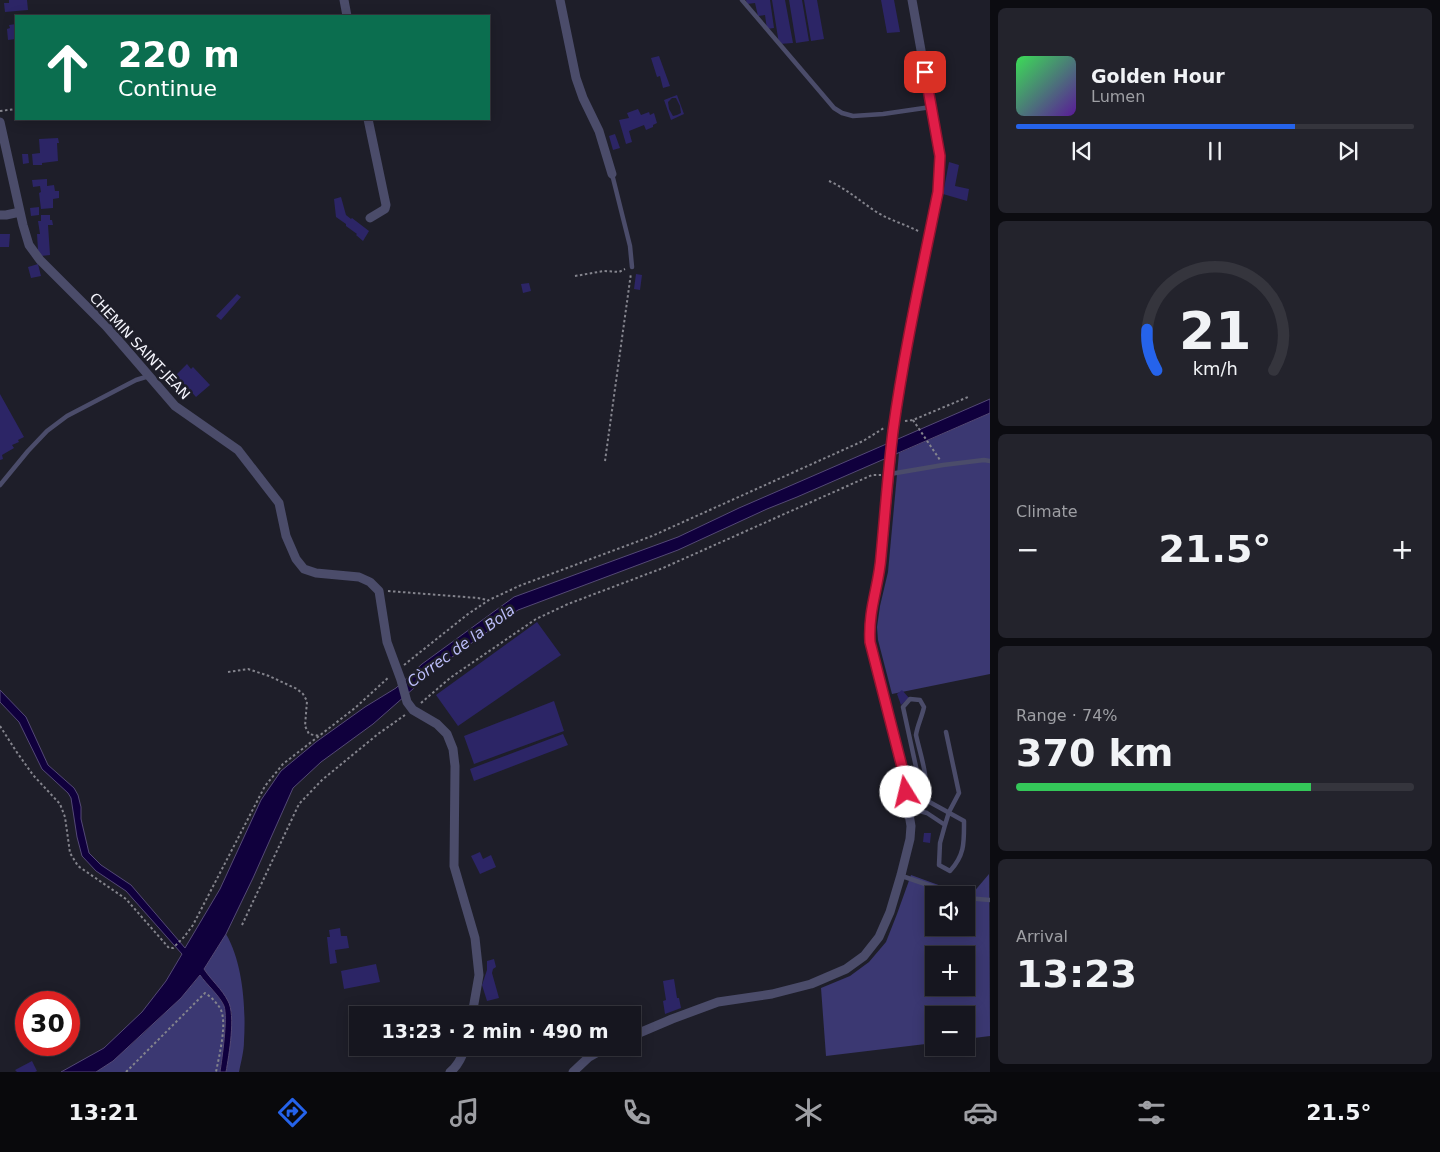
<!DOCTYPE html>
<meta charset="utf-8">
<style>
body{margin:0;font-family:"DejaVu Sans",sans-serif;background:#23232c;color:#f1f3f6;height:100vh;display:flex;flex-direction:column;font-size:19px;white-space:nowrap}
*{box-sizing:border-box;margin:0}
p{font-size:16px;color:#9e9fa4}
.icon{flex:none;width:28px;height:28px;fill:none;stroke:currentColor;stroke-width:2;stroke-linecap:round;stroke-linejoin:round}
.map{position:relative;flex:1;overflow:hidden}
.details{display:flex;flex-direction:column;gap:8px;padding:8px;background:#0c0c11;width:450px}
.details>*{flex:none}
.hud{position:absolute;left:15px;top:15px;width:475px;height:105px;border-radius:0px;box-shadow:0 2px 12px #0003,0 0 0 1px #35353d;background:#0b6e4f;color:#fff;overflow:hidden}
.buttons{position:absolute;left:925px;top:886px;display:grid;gap:10px}
.buttons a{display:grid;place-items:center;width:50px;height:50px;border-radius:0px;background:#16161f;box-shadow:0 2px 12px #0003,0 0 0 1px #35353d;font-size:25px}
.speed{position:absolute;left:15px;top:991px;display:flex;gap:10px;font-size:25px;font-weight:700;text-align:center}
.speed>*{display:grid;place-content:center;width:65px;height:65px;border-radius:50%;background:#16161f;box-shadow:0 2px 12px #0003,0 0 0 1px #35353d;line-height:1}
.speed .limit{border:8px solid #d22;background:#fff;color:#111}
.pin{position:absolute;display:grid;place-items:center;width:42px;height:42px;color:#fff;margin:-21px;border-radius:10px;box-shadow:0 2px 8px #0006}
.me{position:absolute;width:55px;margin:-28px;rotate:351deg;stroke-linejoin:round;filter:drop-shadow(0 0 4px #0008)}
.turn{display:flex;align-items:center;gap:18px;height:105px;padding:0 20px;font-size:22px}
.turn .icon{width:65px;height:65px;stroke-width:2.5}
.turn b{display:block;font-size:35px;line-height:42px}
.big{font-size:38px;font-weight:700;line-height:1.1}
.details .card{flex:1;display:flex;flex-direction:column;justify-content:center;gap:8px;min-width:0;padding:0 18px;border-radius:8px;background:#23232c}
.details .dial{align-items:center;gap:0}
.dial svg{height:130px;overflow:visible;fill:none;stroke:#35353d;stroke-width:7;stroke-linecap:round;text-anchor:middle}
.dial text{fill:#f1f3f6;stroke:none}
.song{display:flex;align-items:center;gap:15px}
.cover{width:60px;height:60px;border-radius:8px;background:linear-gradient(135deg,hsl(130 70% 55%),hsl(270 70% 35%))}
.played{height:5px;border-radius:2px;background:linear-gradient(90deg,#2563eb 70%,#35353d 70%)}
.keys{display:flex;justify-content:space-around;direction:ltr}
.heat{display:flex;justify-content:space-between;align-items:center;font-size:28px;direction:ltr}
.charge{height:8px;border-radius:4px;background:linear-gradient(90deg,#34c759 74%,#35353d 0)}
.trip{position:absolute;left:349px;top:1006px;width:292px;height:50px;border-radius:0px;background:#16161f;box-shadow:0 2px 12px #0003,0 0 0 1px #35353d;font-weight:700;line-height:50px;text-align:center}
.tabs{display:flex;height:80px;justify-content:space-around;align-items:center;background:#09090c;color:#9e9fa4}
.tabs .icon{width:35px;height:35px}
.tabs .selected{color:#2563eb}
.tabs b{font-size:22px;color:#f1f3f6}
main{display:flex;flex:1;min-height:0}
.map>svg:first-child{display:block}
</style>
<main>
<div class="map">
<svg width="990" height="1072" viewBox="0 0 990 1072">
<rect width="100%" height="100%" fill="#1e1e29"/>
<path fill="#3b3872" fill-rule="evenodd" d="M990,413v261l-98,20 -14,-54 -1,-13 3,-21 8,-34 11,-119z
M989,874l1,162 -24,3v-24h-32v28l-108,13 -5,-68 29,-12 19,-14 17,-20 11,-28 14,-39 33,12 28,7zM934,895h32v33h-32zM934,955h32v33h-32z
M226,934c17,29 20,74 18,107 0,10 -3,21 -5,31h-13l4,-27 2,-32 -28,-44z
M200,975c7,9 19,20 24,31 5,11 -2,52 -4,66h-124c20,-13 36,-28 53,-44 18,-17 36,-33 51,-53z"/>
<path fill="#10003d" stroke="#544976" d="M990,399v14l-193,84 -30,12 -89,41 -160,60 -80,57 -65,57 -52,38 -28,26 -40,90 -27,56 -22,35c7,11 18,20 24,32 8,14 1,54 -2,71h-6c2,-14 8,-54 4,-66 -4,-10 -18,-22 -24,-31l-19,23 -68,63 -17,11h-35l43,-24 38,-36 24,-31 16,-27 -56,-63 -30,-20 -14,-15 -5,-19 -6,-39 -3,-5 -26,-24 -23,-47 -19,-20v-12l26,27 22,48 26,23 4,7 3,12v12l8,34 12,12 30,20 54,63 35,-59 41,-89 20,-29 35,-29 49,-35 31,-19 26,-24 92,-67 164,-60 61,-29z"/>
<path fill="#2c2566" fill-rule="evenodd" d="M9,0h18l1,10 -23,2 -1,-9h5z
M746,0h24l4,28 -7,1 -2,-14 -7,1 -3,-13 -8,1z
M772,0h13l8,43 -14,1z
M789,0h13l7,41 -13,2z
M804,0h13l7,39 -13,2z
M881,0h13l6,32 -13,1z
M16,24v15l-8,1 -1,-11 3,-1 -1,-3z
M659,56l11,30 -7,2 -3,-12 -3,1 -6,-19z
M677,95l7,19 -13,6 -7,-20zM672,98h4l4,8 1,7 -4,2 -4,1 -4,-7 -1,-7z
M638,109l3,6 8,-3 1,3 4,-2 3,10 -4,2v2l-7,3 -2,-5 -15,6 3,11 -6,2 -7,-24 10,-2 -2,-5z
M615,134l5,14 -7,2 -4,-14z
M58,138l1,5h-2l1,18 -16,2v2h-9l-1,-11 8,-1 -1,-14z
M22,154h6l1,9 -6,1z
M949,162l10,3 -4,21 14,3 -2,12 -24,-7z
M47,179v7l7,-1 1,6h4v7l-6,1v9l-12,1 -2,-16 2,-1 -1,-6 -7,1 -1,-7z
M341,197l5,18 5,4 1,-1 17,13 -6,10 -7,-6 1,-1 -11,-8v-2l-10,-7 -2,-18z
M39,207v8l-8,1 -1,-8z
M41,215h9v5h2l1,5h-5l2,30 -9,1 -3,-6 -1,-16h3l-2,-13h3z
M0,234h10l-1,13h-9z
M38,264l3,12 -10,2 -3,-11z
M636,274l6,1 -2,15 -6,-1z
M529,283l2,8 -8,2 -2,-9z
M237,294l4,3 -20,23 -5,-4z
M187,364l4,5 2,-2 17,18 -14,12 -20,-22z
M0,394l24,43 -6,3 1,2 -7,3 2,3 -12,7 1,4 -3,1z
M537,622l24,33 -103,71 -22,-31z
M902,690l7,8 -8,7 -4,-11z
M554,701l10,30 -90,33 -10,-28z
M563,734l5,11 -94,36 -4,-12z
M924,833h7l-1,10 -7,-1z
M480,852l3,7 8,-4 5,12 -16,7 -9,-18z
M340,928l1,8h6l2,12 -14,2 2,13 -7,1 -3,-27h3l-1,-7z
M494,959l2,8 -3,2 -1,4 7,25 -12,3 -5,-16 5,-15v-9z
M376,964l4,18 -36,7 -3,-18z
M674,979l3,19h2l2,10 -16,6 -2,-13 3,-1 -3,-19z
M32,1061l5,10 -2,1h-18l-2,-2z"/>
<g fill="none" stroke-linecap="round" stroke-linejoin="round">
<path stroke="#84848d" stroke-width="2" stroke-dasharray="2.5 2.5" stroke-linecap="butt" d="M0,111l16,-2
M829,181c18,8 32,21 49,32 14,8 29,12 42,19
M575,276l29,-5 15,1 6,-3
M913,420l27,40
M905,421l8,-1 55,-23
M605,461l26,-188
M388,591l90,7 10,2
M404,665l64,-51 21,-14 30,-14 133,-50 211,-95 21,-13
M228,672l20,-3 21,7 28,13 6,5 4,7 -2,25 4,8 10,2
M421,703l29,-25 86,-59 32,-15 95,-36 209,-93h9
M0,726l16,25 17,24 27,29 5,13 5,36 8,13 48,33 43,49h4l11,-11 9,-12 72,-139 18,-22 72,-56 34,-31
M242,925l57,-121 23,-24 56,-46 27,-19
M126,1072l79,-79c6,4 11,9 15,15 8,14 -1,48 -4,64"/>
<path stroke="#4b4c6a" stroke-width="4.5" d="M742,0l92,108 8,5 11,3 30,-2 48,-7
M612,174l18,72 2,21
M890,474l53,-9 41,-5 6,1
M0,485l28,-34 19,-20 20,-15 69,-36 13,-4
M910,699l10,1 4,7c-2,10 -7,19 -8,28 4,19 14,45 8,64l-16,9 13,-18 -18,-83z
M908,808l19,5 18,12 -5,18 -1,22 11,6c15,-16 14,-29 14,-50l-40,-22
M945,825l4,-13 10,-19 -13,-61
M902,876l55,19
M966,898l24,2"/>
<path stroke="#4b4c6a" stroke-width="9" d="M344,0l3,16
M560,0l16,78 7,20 16,33 13,43
M368,119l18,86 -1,4 -15,9
M0,122l23,103 6,20 11,15 66,66 69,80 63,44 41,53 7,33 10,23 8,10 12,4 43,4 11,5 9,9 8,51 14,38 6,22 6,8 24,14 10,10 6,15 2,17 -1,100 21,72 4,37 -7,40
M0,215h6l14,-3
M632,1036l40,-17 46,-17 54,-8 39,-10 35,-15 18,-13 15,-19 11,-25 11,-37 9,-36 1,-13 -10,-59 -31,-126 -1,-14 3,-23 8,-33 14,-142 17,-109 27,-128 2,-36 -28,-156
M450,1072c8,-6 12,-15 15,-24
M573,1072l16,-15 16,-9"/>
</g>
<g fill="none" stroke-linecap="round" stroke-linejoin="round">
<g stroke="#92132f" stroke-width="12">
<path id="route" d="M906,792l-4,-25 -32,-125c-2,-33 9,-56 11,-86 4,-42 7,-84 12,-125 11,-80 29,-160 45,-239l2,-36 -15,-84"/>
</g>
<use href="#route" stroke="#e11d48" stroke-width="9"/>
</g>
<g text-anchor="middle" dominant-baseline="central" stroke-width="5" stroke-linejoin="round" paint-order="stroke">
<g font-size="14" fill="#f4f4fc" stroke="#1e1e29">
<text transform="translate(140 346) rotate(47)">CHEMIN SAINT-JEAN</text>
</g>
<g font-size="15" font-style="italic" fill="#bcbefa" stroke="#1e1e29">
<text transform="translate(461 646) rotate(-36)">Còrrec de la Bola</text>
</g>
</g>
</svg>
<div class="buttons">
<a><svg class="icon" aria-label="sound" viewBox="0 0 24 24"><path d="M4 9h4l5-4v14l-5-4H4zM17 9q2 3 0 6"/></svg></a>
<a>+</a>
<a>−</a>
</div>
<div class="speed"><div class="limit">30</div></div>
<div class="pin" style="left:925px;top:72px;background:#d93025"><svg class="icon" aria-label="arrive" viewBox="0 0 24 24"><path d="M6 21V4h12l-3 4 3 4H6"/></svg></div>
<svg class="me" style="left:906px;top:792px" viewBox="-20 -20 40 40"><circle r="19" fill="#fff"/><path d="M0-13L10 11 0 6-10 11z" fill="#e11d48"/></svg>
<div class="trip">13:23 · 2 min · 490 m</div>
<div class="hud">
<div class="turn"><svg class="icon" aria-label="ahead" viewBox="0 0 24 24"><path d="M12 20V5M6 11l6-6 6 6"/></svg><div><b>220 m</b>Continue</div></div>
</div>
</div>
<section class="details">
<div class="card">
<div class="song"><i class="cover"></i><div><b>Golden Hour</b><p>Lumen</p></div></div>
<div class="played"></div>
<div class="keys"><svg class="icon" aria-label="previous" viewBox="0 0 24 24"><path d="M18 5L8 12l10 7zM5 5v14"/></svg><svg class="icon" aria-label="pause" viewBox="0 0 24 24"><path d="M8 5v14M16 5v14"/></svg><svg class="icon" aria-label="next" viewBox="0 0 24 24"><path d="M6 5l10 7-10 7zM19 5v14"/></svg></div>
</div>
<div class="card dial"><svg viewBox="0 0 100 80">
<path d="M14 69A42 42 0 1 1 86 69"/>
<path d="M14 69A42 42 0 0 1 8 44" stroke="#2563eb"/>
<text x="50" y="56" font-size="32" font-weight="700">21</text>
<text x="50" y="72" font-size="11">km/h</text>
</svg></div>
<div class="card"><p>Climate</p>
<div class="heat"><a>−</a><b class="big">21.5°</b><a>+</a></div>
</div>
<div class="card"><p>Range · 74%</p><b class="big">370 km</b><div class="charge"></div></div>
<div class="card"><p>Arrival</p><b class="big">13:23</b></div>
</section>
</main>
<nav class="tabs">
<b>13:21</b>
<svg class="icon selected" aria-label="directions" viewBox="0 0 24 24"><path d="M12 3l9 9-9 9-9-9zM9 14v-3h6M13 9l2 2-2 2"/></svg>
<svg class="icon" aria-label="music" viewBox="0 0 24 24"><path d="M9 18V5l10-2v13"/><circle cx="6" cy="18" r="3"/><circle cx="16" cy="16" r="3"/></svg>
<svg class="icon" aria-label="phone" viewBox="0 0 24 24"><path d="M5 4h4l2 5-3 2q2 4 5 5l2-3 5 2v4C11 20 4 13 5 4z"/></svg>
<svg class="icon" aria-label="climate" viewBox="0 0 24 24"><path d="M12 3v18M4 7l16 10M4 17L20 7"/></svg>
<svg class="icon" aria-label="car" viewBox="0 0 24 24"><path d="M5 17H2v-5l4-1 3-4h7l3 4 3 1v5h-3M9 17h6M6 11h13"/><circle cx="7" cy="17" r="2"/><circle cx="17" cy="17" r="2"/></svg>
<svg class="icon" aria-label="filters" viewBox="0 0 24 24"><path d="M4 7h16M4 17h16"/><circle cx="9" cy="7" r="2"/><circle cx="15" cy="17" r="2"/></svg>
<b>21.5°</b>
</nav>
